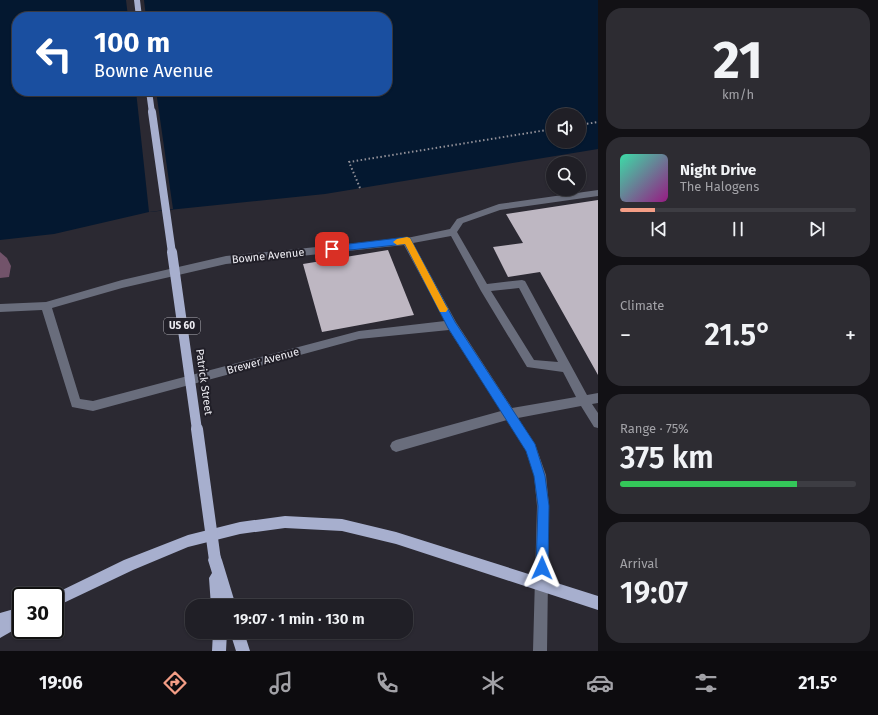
<!DOCTYPE html>
<meta charset="utf-8">
<style>
body{margin:0;font-family:"Fira Sans",sans-serif;background:#2d2c32;color:#f1f3f6;height:100vh;display:flex;flex-direction:column;font-size:15px;white-space:nowrap}
*{box-sizing:border-box;margin:0}
p{font-size:13px;color:#a2a2a7}
.icon{flex:none;width:22px;height:22px;fill:none;stroke:currentColor;stroke-width:2;stroke-linecap:round;stroke-linejoin:round}
.map{position:relative;flex:1;overflow:hidden}
.panel{display:flex;flex-direction:column;gap:8px;padding:8px;background:#121115;width:280px}
.panel>*{flex:none}
.hud{position:absolute;left:12px;top:12px;width:380px;height:84px;border-radius:16px;box-shadow:0 1px 3px #0004,0 0 0 1px #3d3d43;background:#1a4fa0;color:#fff;overflow:hidden}
.controls{position:absolute;left:546px;top:108px;display:grid;gap:8px}
.controls a{display:grid;place-items:center;width:40px;height:40px;border-radius:50%;background:#201f26;box-shadow:0 1px 3px #0004,0 0 0 1px #3d3d43;font-size:20px}
.speed{position:absolute;left:12px;top:587px;display:flex;gap:8px;font-size:20px;font-weight:700;text-align:center}
.speed>*{display:grid;place-content:center;width:52px;height:52px;border-radius:50%;background:#201f26;box-shadow:0 1px 3px #0004,0 0 0 1px #3d3d43;line-height:1}
.speed .limit{border:2px solid #111;border-radius:6px;background:#fff;color:#111}
.pin{position:absolute;display:grid;place-items:center;width:34px;height:34px;color:#fff;margin:-17px;border-radius:8px;box-shadow:0 2px 6px #0006}
.me{position:absolute;width:44px;margin:-22px;rotate:1deg;stroke-linejoin:round;filter:drop-shadow(0 0 3px #0008)}
.turn{display:flex;align-items:center;gap:14px;height:84px;padding:0 16px;font-size:18px}
.turn .icon{width:52px;height:52px;stroke-width:2.5}
.turn b{display:block;font-size:28px;line-height:34px}
.big{font-size:30px;font-weight:600;line-height:1.1}
.panel .card{flex:1;display:flex;flex-direction:column;justify-content:center;gap:6px;min-width:0;padding:0 14px;border-radius:16px;background:#2d2c32}
.panel .dial{align-items:center;gap:0}
.dial b{font-size:52px;line-height:1}
.song{display:flex;align-items:center;gap:12px}
.cover{width:48px;height:48px;border-radius:6px;background:linear-gradient(135deg,hsl(160 70% 55%),hsl(310 70% 35%))}
.played{height:4px;border-radius:2px;background:linear-gradient(90deg,#f49e86 15%,#3d3d43 15%)}
.keys{display:flex;justify-content:space-around;direction:ltr}
.heat{display:flex;justify-content:space-between;align-items:center;font-size:22px;direction:ltr}
.charge{height:6px;border-radius:3px;background:linear-gradient(90deg,#34c759 75%,#3d3d43 0)}
.trip{position:absolute;left:185px;top:599px;width:228px;height:40px;border-radius:16px;background:#201f26;box-shadow:0 1px 3px #0004,0 0 0 1px #3d3d43;font-weight:600;line-height:40px;text-align:center}
.tabs{display:flex;height:64px;justify-content:space-around;align-items:center;background:#0d0c0f;color:#a2a2a7}
.tabs .icon{width:28px;height:28px}
.tabs .selected{color:#f49e86}
.tabs b{font-size:18px;color:#f1f3f6}
main{display:flex;flex:1;min-height:0}
.map>svg:first-child{display:block}
</style>
<main>
<div class="map">
<svg width="598" height="651" viewBox="0 0 598 651">
<rect width="100%" height="100%" fill="#2b2932"/>
<path fill="#72536a" d="M0,252l7,6 4,8 -2,11 -9,1z"/>
<path fill="#041830" fill-rule="evenodd" d="M0,0h598v149l-273,45 -176,18 -95,22 -54,6zM17,17h370v74h-370zM553,115h26v26h-26z"/>
<path fill="#2b2932" d="M126,0h18l2,17h-18z
M136,91h20l17,118 -24,3z"/>
<path fill="#beb7c2" d="M598,200v175l-58,-103 -32,5 -15,-30 30,-4 -17,-29z
M388,250l26,65 -92,17 -19,-68z"/>
<g fill="none" stroke-linecap="round" stroke-linejoin="round">
<path stroke="#939199" stroke-width="2" stroke-dasharray="1.5 2.5" stroke-linecap="butt" d="M579,125l19,-3
M360,188l-11,-26 204,-33"/>
<path fill="#696d7c" fill-rule="evenodd" d="M598,190v6l-98,14 -37,13 -6,9 30,52 35,-4 3,1 62,114 11,-2v10l-6,1 6,9v15l-4,-1 -13,-21 -63,12 17,26 11,31 3,31 -2,145h-14l4,-145 -3,-31 -8,-24 -19,-31 -111,32 -4,-2 -2,-4 2,-4 4,-2 105,-29 -52,-81 -90,9 -266,72 -21,-4 -30,-97 -42,2v-8l46,-2 76,-22 104,-24 181,-18 43,-9 7,-10 42,-15zM451,236l30,55 46,76 36,5 13,25 -64,11 -56,-86 -43,-79zM404,245l41,76 -86,10 -266,70 -13,-2 -28,-91 70,-20 104,-24zM519,288l39,74 -24,-2 -43,-69z"/>
<path fill="#a7afce" fill-rule="evenodd" d="M134,0h6l2,17h-6z
M285,516l57,3 54,13 202,64v14l-202,-66 -54,-13 -57,-3 -45,6 -52,13 -55,23 -78,37v-11h-5l74,-36 64,-25 52,-13z
M215,553l5,2 2,5 14,46h-25l-2,-28 3,-5 -4,-13 2,-5z
M21,607v19l-21,12v-25z
M213,632h14l-1,19h-14z
M230,632h14l6,19h-14z"/>
<path stroke="#a7afce" stroke-width="6" d="M149,91l3,22"/>
<path stroke="#a7afce" stroke-width="8" d="M152,112l20,141"/>
<path stroke="#a7afce" stroke-width="10" d="M172,252l25,178"/>
<path stroke="#a7afce" stroke-width="12" d="M197,429l18,131"/>
</g>
<path fill="#1a73e8" stroke="#114b97" d="M407,237l3,1 45,84 80,122 10,32 4,30 -1,62 -2,5 -4,1 -4,-1 -2,-5 2,-62 -4,-30 -8,-25 -78,-123 -43,-84 -73,8 -4,-3 4,-3z"/>
<path fill="#f59e0b" d="M407,237l3,1 36,68 2,3 -2,3h-6l-35,-68 -8,1 -4,-3 4,-3z"/>
<g text-anchor="middle" dominant-baseline="central" stroke-width="4" stroke-linejoin="round" paint-order="stroke">
<rect fill="#211f28" stroke="#b0afb6" stroke-width="1" x="164" y="318" width="36" height="16" rx="3"/>
<g font-size="10" font-weight="bold" fill="#eeedf3">
<text x="182" y="326">US 60</text>
</g>
<g font-size="11" fill="#eeedf3" stroke="#211f28">
<text transform="translate(268 256) rotate(-6)">Bowne Avenue</text>
<text transform="translate(263 361) rotate(-15)">Brewer Avenue</text>
<text transform="translate(204 382) rotate(82)">Patrick Street</text>
</g>
</g>
</svg>
<div class="controls">
<a><svg class="icon" aria-label="sound" viewBox="0 0 24 24"><path d="M4 9h4l5-4v14l-5-4H4zM17 9q2 3 0 6"/></svg></a>
<a><svg class="icon" aria-label="search" viewBox="0 0 24 24"><circle cx="10" cy="10" r="6"/><path d="M15 15l6 6"/></svg></a>
</div>
<div class="speed"><div class="limit">30</div></div>
<div class="pin" style="left:332px;top:249px;background:#d93025"><svg class="icon" aria-label="arrive" viewBox="0 0 24 24"><path d="M6 21V4h12l-3 4 3 4H6"/></svg></div>
<svg class="me" style="left:542px;top:568px" viewBox="-20 -20 40 40"><path d="M0-17L14 15 0 8-14 15z" fill="#1a73e8" stroke="#fff" stroke-width="4"/></svg>
<div class="trip">19:07 · 1 min · 130 m</div>
<div class="hud">
<div class="turn"><svg class="icon" aria-label="left" viewBox="0 0 24 24"><path d="M17 20v-9H6M10 6l-5 5 5 5"/></svg><div><b>100 m</b>Bowne Avenue</div></div>
</div>
</div>
<section class="panel">
<div class="card dial"><b>21</b><p>km/h</p></div>
<div class="card">
<div class="song"><i class="cover"></i><div><b>Night Drive</b><p>The Halogens</p></div></div>
<div class="played"></div>
<div class="keys"><svg class="icon" aria-label="previous" viewBox="0 0 24 24"><path d="M18 5L8 12l10 7zM5 5v14"/></svg><svg class="icon" aria-label="pause" viewBox="0 0 24 24"><path d="M8 5v14M16 5v14"/></svg><svg class="icon" aria-label="next" viewBox="0 0 24 24"><path d="M6 5l10 7-10 7zM19 5v14"/></svg></div>
</div>
<div class="card"><p>Climate</p>
<div class="heat"><a>−</a><b class="big">21.5°</b><a>+</a></div>
</div>
<div class="card"><p>Range · 75%</p><b class="big">375 km</b><div class="charge"></div></div>
<div class="card"><p>Arrival</p><b class="big">19:07</b></div>
</section>
</main>
<nav class="tabs">
<b>19:06</b>
<svg class="icon selected" aria-label="directions" viewBox="0 0 24 24"><path d="M12 3l9 9-9 9-9-9zM9 14v-3h6M13 9l2 2-2 2"/></svg>
<svg class="icon" aria-label="music" viewBox="0 0 24 24"><path d="M9 18V5l10-2v13"/><circle cx="6" cy="18" r="3"/><circle cx="16" cy="16" r="3"/></svg>
<svg class="icon" aria-label="phone" viewBox="0 0 24 24"><path d="M5 4h4l2 5-3 2q2 4 5 5l2-3 5 2v4C11 20 4 13 5 4z"/></svg>
<svg class="icon" aria-label="climate" viewBox="0 0 24 24"><path d="M12 3v18M4 7l16 10M4 17L20 7"/></svg>
<svg class="icon" aria-label="car" viewBox="0 0 24 24"><path d="M5 17H2v-5l4-1 3-4h7l3 4 3 1v5h-3M9 17h6M6 11h13"/><circle cx="7" cy="17" r="2"/><circle cx="17" cy="17" r="2"/></svg>
<svg class="icon" aria-label="filters" viewBox="0 0 24 24"><path d="M4 7h16M4 17h16"/><circle cx="9" cy="7" r="2"/><circle cx="15" cy="17" r="2"/></svg>
<b>21.5°</b>
</nav>
